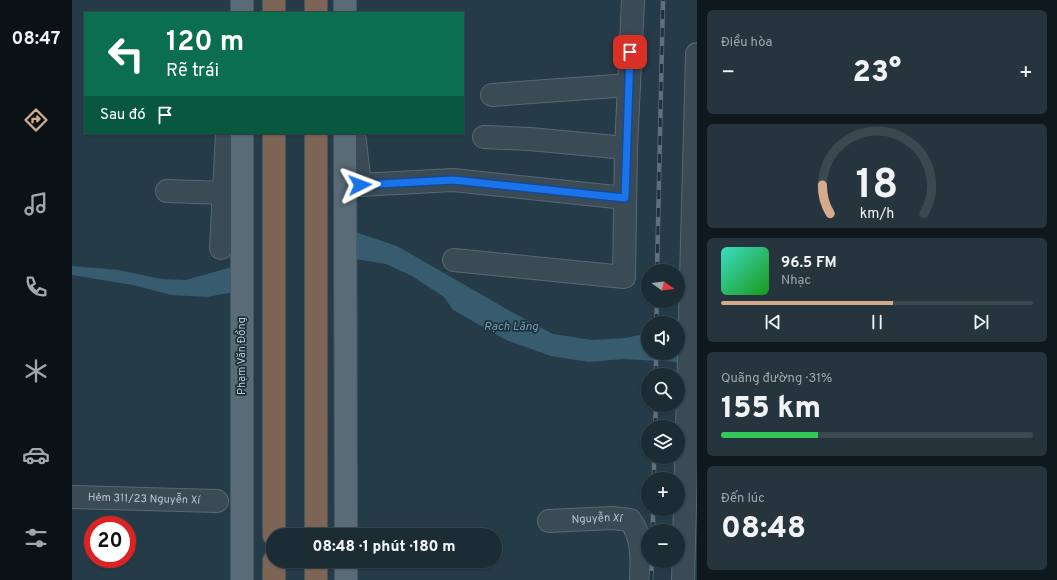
<!DOCTYPE html>
<html lang="vi">
<meta charset="utf-8">
<style>
body{margin:0;font-family:Overpass,sans-serif;background:#25343d;color:#f1f3f6;height:100vh;display:flex;flex-direction:column;font-size:15px;white-space:nowrap}
*{box-sizing:border-box;margin:0}
p{font-size:13px;color:#a0a7ad}
.icon{flex:none;width:22px;height:22px;fill:none;stroke:currentColor;stroke-width:2;stroke-linecap:round;stroke-linejoin:round}
.map{position:relative;flex:1;overflow:hidden}
.side{display:flex;flex-direction:column;gap:10px;padding:10px;background:#0f181d;width:360px}
.side>*{flex:none}
.guide{position:absolute;left:12px;top:12px;width:380px;height:122px;border-radius:0px;box-shadow:0 1px 3px #0004,0 0 0 1px #3a4850;background:#0b6e4f;color:#fff;overflow:hidden}
.needle{width:26px;rotate:105deg}
.buttons{position:absolute;left:569px;top:264px;display:grid;gap:8px}
.buttons a{display:grid;place-items:center;width:44px;height:44px;border-radius:50%;background:#1c2c35;box-shadow:0 1px 3px #0004,0 0 0 1px #3a4850;font-size:20px}
.speed{position:absolute;left:12px;top:516px;display:flex;gap:8px;font-size:20px;font-weight:700;text-align:center}
.speed>*{display:grid;place-content:center;width:52px;height:52px;border-radius:50%;background:#1c2c35;box-shadow:0 1px 3px #0004,0 0 0 1px #3a4850;line-height:1}
.speed .limit{border:6px solid #d22;background:#fff;color:#111}
.pin{position:absolute;display:grid;place-items:center;width:34px;height:34px;color:#fff;margin:-17px;border-radius:8px;box-shadow:0 2px 6px #0006}
.me{position:absolute;width:44px;margin:-22px;rotate:87deg;stroke-linejoin:round;filter:drop-shadow(0 0 3px #0008)}
.turn{display:flex;align-items:center;gap:14px;height:84px;padding:0 16px;font-size:18px}
.turn .icon{width:52px;height:52px;stroke-width:2.5}
.turn b{display:block;font-size:28px;line-height:34px}
.then{display:flex;align-items:center;height:38px;padding:0 16px;background:#0003;gap:8px;font-size:15px}
.big{font-size:30px;font-weight:800;line-height:1.1}
.side .widget{flex:1;display:flex;flex-direction:column;justify-content:center;gap:6px;min-width:0;padding:0 14px;border-radius:6px;background:#25343d}
.side .dial{align-items:center;gap:0}
.dial svg{height:104px;overflow:visible;fill:none;stroke:#3a4850;stroke-width:7;stroke-linecap:round;text-anchor:middle}
.dial text{fill:#f1f3f6;stroke:none}
.song{display:flex;align-items:center;gap:12px}
.cover{width:48px;height:48px;border-radius:6px;background:linear-gradient(135deg,hsl(170 70% 55%),hsl(120 70% 35%))}
.played{height:4px;border-radius:2px;background:linear-gradient(90deg,#d6ab8b 55%,#3a4850 55%)}
.keys{display:flex;justify-content:space-around;direction:ltr}
.heat{display:flex;justify-content:space-between;align-items:center;font-size:22px;direction:ltr}
.charge{height:6px;border-radius:3px;background:linear-gradient(90deg,#34c759 31%,#3a4850 0)}
.trip{position:absolute;left:194px;top:528px;width:236px;height:40px;border-radius:20px;background:#1c2c35;box-shadow:0 1px 3px #0004,0 0 0 1px #3a4850;font-weight:800;line-height:40px;text-align:center}
main{display:flex;flex:1;min-height:0}
.tab-bar{display:flex;flex-direction:column;width:72px;justify-content:space-around;align-items:center;background:#0b1215;color:#a0a7ad}
.tab-bar .icon{width:28px;height:28px}
.tab-bar .active{color:#d6ab8b}
.tab-bar b{font-size:18px;color:#f1f3f6}
.map>svg:first-child{display:block}
</style>
<main>
<nav class="tab-bar">
<b>08:47</b>
<svg class="icon active" aria-label="directions" viewBox="0 0 24 24"><path d="M12 3l9 9-9 9-9-9zM9 14v-3h6M13 9l2 2-2 2"/></svg>
<svg class="icon" aria-label="music" viewBox="0 0 24 24"><path d="M9 18V5l10-2v13"/><circle cx="6" cy="18" r="3"/><circle cx="16" cy="16" r="3"/></svg>
<svg class="icon" aria-label="phone" viewBox="0 0 24 24"><path d="M5 4h4l2 5-3 2q2 4 5 5l2-3 5 2v4C11 20 4 13 5 4z"/></svg>
<svg class="icon" aria-label="climate" viewBox="0 0 24 24"><path d="M12 3v18M4 7l16 10M4 17L20 7"/></svg>
<svg class="icon" aria-label="car" viewBox="0 0 24 24"><path d="M5 17H2v-5l4-1 3-4h7l3 4 3 1v5h-3M9 17h6M6 11h13"/><circle cx="7" cy="17" r="2"/><circle cx="17" cy="17" r="2"/></svg>
<svg class="icon" aria-label="filters" viewBox="0 0 24 24"><path d="M4 7h16M4 17h16"/><circle cx="9" cy="7" r="2"/><circle cx="15" cy="17" r="2"/></svg>
</nav>
<div class="map">
<svg width="625" height="580" viewBox="0 0 625 580">
<rect width="100%" height="100%" fill="#253b47"/>
<path fill="#375b6f" d="M283,232l42,14 113,65 43,23 39,6 33,-2 23,-5v20h30v-27l14,-3 5,40 -74,-4 -34,3 -38,-6 -45,-16 -53,-30 -9,-13 -32,-21 -26,-12 -31,-5 -121,33 -27,5 -36,-2 -38,-10 -61,-10v-9l47,4 42,9 25,1z"/>
<path fill="#253b47" d="M282,231v30l-118,32v-28z"/>
<g fill="none" stroke-linecap="round" stroke-linejoin="round">
<g stroke="#586973" stroke-width="24">
<g id="minor">
<path d="M420,95l137,-10"/>
<path d="M273,133l10,8 5,44 93,-5 172,18"/>
<path d="M412,137l46,2 96,9"/>
<path d="M95,191l57,2"/>
<path d="M149,248l6,-115"/>
<path d="M382,260l170,17 2,-129 7,-148"/>
<path id="s1" d="M0,497l145,4"/>
<path id="s2" d="M477,521l63,-3 18,2c13,18 12,38 11,60"/>
<path d="M611,580l14,-526"/>
</g>
</g>
<g stroke="#465862" stroke-width="24">
<path id="major" d="M273,0v13
M170,13v-13
M170,133v447
M273,133l1,402
M274,561v19"/>
</g>
<g stroke="#445660" stroke-width="24">
<path id="highway" d="M244,0v13
M202,13v-13
M244,133v402
M202,535v-402
M244,561v19
M202,580v-19"/>
</g>
<use href="#minor" stroke="#3a4b56" stroke-width="22"/>
<use href="#major" stroke="#586b76" stroke-width="22"/>
<use href="#highway" stroke="#7d6556" stroke-width="22"/>
<g stroke="#5c717d" stroke-width="4.5">
<path id="rail" d="M585,271l6,-271
M584,323l1,-22
M584,375v-22
M583,427l1,-22
M582,479v-22
M581,531v-22
M579,580l1,-19"/>
</g>
<use href="#rail" stroke="#1e313b" stroke-width="3" stroke-dasharray="9" stroke-linecap="butt"/>
</g>
<g fill="none" stroke-linecap="round" stroke-linejoin="round">
<g stroke="#114b97" stroke-width="10">
<path id="route" d="M288,185l93,-5 172,18 5,-146"/>
</g>
<use href="#route" stroke="#1a73e8" stroke-width="7"/>
</g>
<g text-anchor="middle" dominant-baseline="central" stroke-width="3.5" stroke-linejoin="round" paint-order="stroke">
<g font-size="11" fill="#b8c6cf" stroke="#1e313b">
<text transform="translate(170 356) rotate(-90)">Phạm Văn Đồng</text>
<text stroke="none"><textPath href="#s1" startOffset="72">Hẻm 311/23 Nguyễn Xí</textPath></text>
<text stroke="none"><textPath href="#s2" startOffset="48">Nguyễn Xí</textPath></text>
</g>
<g font-size="12" font-style="italic" fill="#759eb5" stroke="#1e313b">
<text x="439" y="327">Rạch Lăng</text>
</g>
</g>
</svg>
<div class="buttons">
<a><svg class="needle" viewBox="-14 -14 28 28"><path d="M0-13l5 13h-10z" fill="#e53935"/><path d="M0 13l5-13h-10z" fill="#a0a7ad"/></svg></a>
<a><svg class="icon" aria-label="sound" viewBox="0 0 24 24"><path d="M4 9h4l5-4v14l-5-4H4zM17 9q2 3 0 6"/></svg></a>
<a><svg class="icon" aria-label="search" viewBox="0 0 24 24"><circle cx="10" cy="10" r="6"/><path d="M15 15l6 6"/></svg></a>
<a><svg class="icon" aria-label="layers" viewBox="0 0 24 24"><path d="M12 4l9 5-9 5-9-5zM3 14l9 5 9-5"/></svg></a>
<a>+</a>
<a>−</a>
</div>
<div class="speed"><div class="limit">20</div></div>
<div class="pin" style="left:558px;top:52px;background:#d93025"><svg class="icon" aria-label="arrive" viewBox="0 0 24 24"><path d="M6 21V4h12l-3 4 3 4H6"/></svg></div>
<svg class="me" style="left:288px;top:185px" viewBox="-20 -20 40 40"><path d="M0-17L14 15 0 8-14 15z" fill="#1a73e8" stroke="#fff" stroke-width="4"/></svg>
<div class="trip">08:48 · 1 phút · 180 m</div>
<div class="guide">
<div class="turn"><svg class="icon" aria-label="left" viewBox="0 0 24 24"><path d="M17 20v-9H6M10 6l-5 5 5 5"/></svg><div><b>120 m</b>Rẽ trái</div></div>
<div class="then">Sau đó<svg class="icon" aria-label="arrive" viewBox="0 0 24 24"><path d="M6 21V4h12l-3 4 3 4H6"/></svg></div>
</div>
</div>
<section class="side">
<div class="widget"><p>Điều hòa</p>
<div class="heat"><a>−</a><b class="big">23°</b><a>+</a></div>
</div>
<div class="widget dial"><svg viewBox="0 0 100 80">
<path d="M14 69A42 42 0 1 1 86 69"/>
<path d="M14 69A42 42 0 0 1 8 47" stroke="#d6ab8b"/>
<text x="50" y="56" font-size="32" font-weight="700">18</text>
<text x="50" y="72" font-size="11">km/h</text>
</svg></div>
<div class="widget">
<div class="song"><i class="cover"></i><div><b>96.5 FM</b><p>Nhạc</p></div></div>
<div class="played"></div>
<div class="keys"><svg class="icon" aria-label="previous" viewBox="0 0 24 24"><path d="M18 5L8 12l10 7zM5 5v14"/></svg><svg class="icon" aria-label="pause" viewBox="0 0 24 24"><path d="M8 5v14M16 5v14"/></svg><svg class="icon" aria-label="next" viewBox="0 0 24 24"><path d="M6 5l10 7-10 7zM19 5v14"/></svg></div>
</div>
<div class="widget"><p>Quãng đường · 31%</p><b class="big">155 km</b><div class="charge"></div></div>
<div class="widget"><p>Đến lúc</p><b class="big">08:48</b></div>
</section>
</main>
